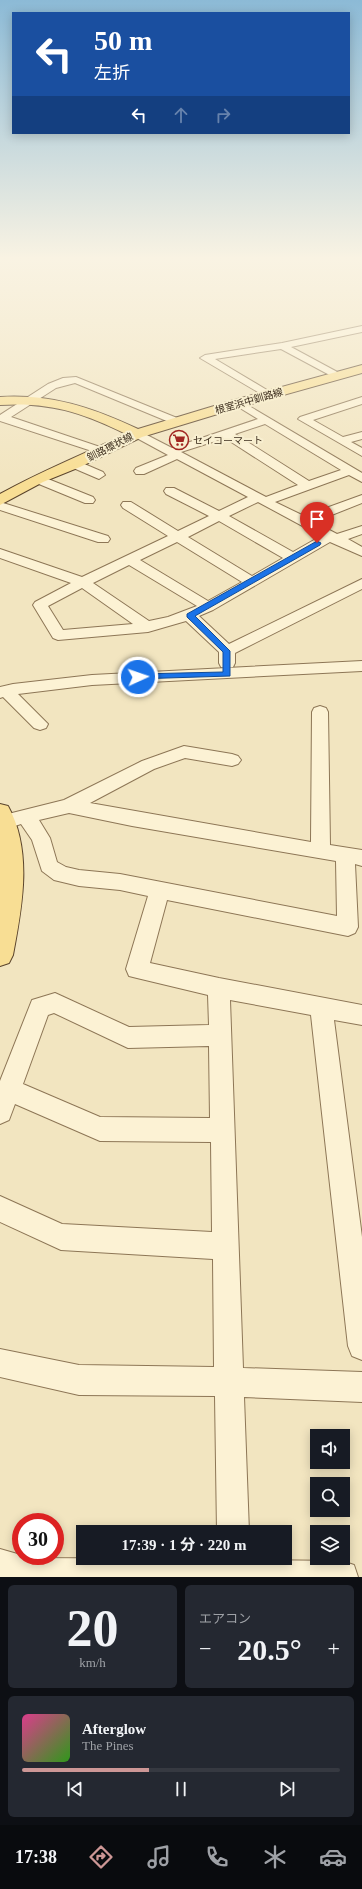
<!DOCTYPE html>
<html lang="ja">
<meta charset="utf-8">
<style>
body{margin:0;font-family:"Times New Roman","Noto Sans JP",serif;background:#242831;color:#f1f3f6;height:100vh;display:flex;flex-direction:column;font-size:15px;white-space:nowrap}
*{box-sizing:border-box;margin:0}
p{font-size:13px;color:#9ea1a6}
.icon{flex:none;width:22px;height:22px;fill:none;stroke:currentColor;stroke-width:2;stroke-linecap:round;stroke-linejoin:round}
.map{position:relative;height:1577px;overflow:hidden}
.side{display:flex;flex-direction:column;gap:8px;padding:8px;background:#0d0f14;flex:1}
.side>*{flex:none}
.guide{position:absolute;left:12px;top:12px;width:338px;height:122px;border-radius:0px;box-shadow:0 2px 10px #0003;background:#1a4fa0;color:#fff;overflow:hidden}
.controls{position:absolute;left:310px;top:1429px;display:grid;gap:8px}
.controls a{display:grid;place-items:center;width:40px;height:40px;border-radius:0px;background:#171b24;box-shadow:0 2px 10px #0003;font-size:20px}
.speed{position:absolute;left:12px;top:1513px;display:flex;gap:8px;font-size:20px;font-weight:700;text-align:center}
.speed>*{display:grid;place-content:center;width:52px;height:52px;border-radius:50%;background:#171b24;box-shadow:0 2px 10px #0003;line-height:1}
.speed .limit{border:6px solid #d22;background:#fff;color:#111}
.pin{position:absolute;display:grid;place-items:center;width:34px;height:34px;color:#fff;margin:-41px -17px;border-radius:50% 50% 50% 0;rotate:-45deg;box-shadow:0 0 4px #0007}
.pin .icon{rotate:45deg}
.me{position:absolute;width:44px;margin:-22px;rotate:87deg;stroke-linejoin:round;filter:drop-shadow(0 0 3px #0008)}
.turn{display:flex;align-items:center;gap:14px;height:84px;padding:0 16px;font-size:18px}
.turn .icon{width:52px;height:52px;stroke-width:2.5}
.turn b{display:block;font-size:28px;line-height:34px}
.lanes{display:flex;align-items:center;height:38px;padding:0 16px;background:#0003;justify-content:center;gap:20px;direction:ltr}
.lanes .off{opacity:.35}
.big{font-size:30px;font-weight:700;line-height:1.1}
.side .tile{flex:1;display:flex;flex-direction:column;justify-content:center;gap:6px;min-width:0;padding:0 14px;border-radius:6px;background:#242831}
.side .dial{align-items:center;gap:0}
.dial b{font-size:52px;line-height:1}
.song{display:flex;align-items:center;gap:12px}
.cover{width:48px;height:48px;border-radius:6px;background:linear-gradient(135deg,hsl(330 70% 55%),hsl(110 70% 35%))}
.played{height:4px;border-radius:2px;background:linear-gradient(90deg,#cd9796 40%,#363941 40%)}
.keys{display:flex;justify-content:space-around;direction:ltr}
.heat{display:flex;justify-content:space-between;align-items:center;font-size:22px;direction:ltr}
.side .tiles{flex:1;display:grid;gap:8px;grid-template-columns:1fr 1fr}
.tile:last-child{grid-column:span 2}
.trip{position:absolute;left:76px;top:1525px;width:216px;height:40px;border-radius:0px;background:#171b24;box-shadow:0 2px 10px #0003;font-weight:700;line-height:40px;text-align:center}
.tabs{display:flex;height:64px;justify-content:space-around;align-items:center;background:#090b0e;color:#9ea1a6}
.tabs .icon{width:28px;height:28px}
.tabs .on{color:#cd9796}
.tabs b{font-size:18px;color:#f1f3f6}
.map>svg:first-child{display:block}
</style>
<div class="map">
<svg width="362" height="1577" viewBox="0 0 362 1577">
<rect width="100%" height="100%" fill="#f2e5c0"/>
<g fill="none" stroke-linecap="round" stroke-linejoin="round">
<g stroke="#8d7656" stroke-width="2">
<path id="minor" d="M362,326v6l-71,15 50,27 1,2 -1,2 -4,1 -56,-30 -66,10 57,34 1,2 -1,2 -4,1 -68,-40 5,-3 77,-12z
M76,377l106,43 2,2 -2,2h-8l-99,-41 -19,5 -45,29 95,32 2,2 -2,2h-8l-98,-32v-6l48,-31 15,-6z
M362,397v7l-49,16 30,17 19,-5v7l-11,3 11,6v8l-64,-37 2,-2z
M239,400l123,73v9l-13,-7 -74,27 29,14 58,-21v8l-48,19 23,12 25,-8v8l-14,5 14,8v9l-32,-14 -117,68 -14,6 30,28 133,-65v10l-127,64v10l-2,4 -6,1 135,-7v10l-270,14 -74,9 30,30 -2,4 -6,2 -6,-2 -31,-31 -3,1v-11l13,-3 79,-9 135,-7 -6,-1 -2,-4v-11l-33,-31 -38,11 -90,8 -5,-2 -20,-33 2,-3 36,-19 -71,-25v-9l82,28 86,-41 -45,-28 -2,-3 2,-3h8l47,29 31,-15 -43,-22 -2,-3 2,-3h8l45,23 29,-14 -71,-38 -33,15h-8l-2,-3 2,-3 32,-13 -35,-19 -2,-2 2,-2h8l31,16 86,-29 -23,-14 -1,-2zM265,424l76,46 -32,11 -74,-47zM225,438l73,47 -32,12 -85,-45zM258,502l63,34 -28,16 -64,-36zM219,521l64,37 -31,18 -64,-39zM177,542l65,40 -34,19 -68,-41zM129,565l68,41 -29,11 -19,4 -56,-38zM82,588l51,36 -70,6 -15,-24z
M75,460l28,12 2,3 -6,4 -28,-12 -2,-3z
M38,475l55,22 2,3 -2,3h-8l-51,-21 -2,-3z
M0,502l108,34 2,3 -2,3h-10l-98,-32z
M320,706l6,2 2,4 2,133 32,5v16l-7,-2 3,63 -3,6 -7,3 -181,-36 -17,63 69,15 143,27v20l-28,-5 28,217v123l-10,-4 -4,-10 -37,-331 -81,-15 13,368 119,4v30l-118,-5 5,135h-32l-2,-136 -136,-1 -79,-18v-28l79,16 135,2 -1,-108 -152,-9 -61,-28v-26l62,28 150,8 -1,-90 -111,-1 -85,-37 -6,16 -9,4v-43l32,-81 23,-7 74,34 80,-2 -1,-30 -71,-17 -8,-2 -3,-7 22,-73 -28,-6 -41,-4 -25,-6 -12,-9 -10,-31 -11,-16 -6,2 -7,-2 -2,-5 2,-5 56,-14 78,-39 42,-15 48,8 6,2 3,4 -3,4 -6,2 -47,-8 -31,11 -64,34 221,39 1,-130 2,-4zM69,813l63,13 204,35 1,55 -217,-42 -41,-4 -13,-3 -9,-5 -7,-24 -11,-18zM54,1013l74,35 81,-2 1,72 -110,-1 -77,-33 25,-69z
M0,1549l21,6v1l11,2 186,1v-1h32v2l92,1 12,4 4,12h-358z"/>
</g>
<g stroke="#5a432b" stroke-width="2">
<path id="major" d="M362,365v8l-118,33 -102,31 -62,30 -37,15 -43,23v-11c41,-23 84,-40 126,-60 -45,-22 -76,-32 -126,-29v-8c52,-3 91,10 138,32l96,-29z
M0,804l8,2c25,45 14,101 5,149l-4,8 -9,3z"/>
</g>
<use href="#minor" fill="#fcf2d4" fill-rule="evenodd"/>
<use href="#major" fill="#f8de94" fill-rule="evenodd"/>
</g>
<linearGradient id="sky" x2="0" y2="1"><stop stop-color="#8cbad6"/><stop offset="0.54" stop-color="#f9f3e3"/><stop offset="1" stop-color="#f9f3e3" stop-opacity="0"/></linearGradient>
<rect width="362" height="478" fill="url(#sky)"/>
<path fill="#1a73e8" stroke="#114b97" d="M317,541l4,2 -1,2 -125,71 35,35v25l-95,3v-4l3,-1 85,-2v-20l-36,-35v-3z"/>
<defs>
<g id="supermarket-ring" transform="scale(1)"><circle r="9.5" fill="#f8efd0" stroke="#a12621" stroke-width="1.5"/><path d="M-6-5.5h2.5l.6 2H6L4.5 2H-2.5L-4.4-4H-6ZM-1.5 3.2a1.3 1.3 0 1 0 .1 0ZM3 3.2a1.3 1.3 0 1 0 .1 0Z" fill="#a12621"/></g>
</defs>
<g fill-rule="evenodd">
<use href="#supermarket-ring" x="179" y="440"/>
</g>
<g text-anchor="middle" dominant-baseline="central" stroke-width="4" stroke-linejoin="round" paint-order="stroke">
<g font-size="10" fill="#3b2c1c" stroke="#f8efd0">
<text transform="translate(249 401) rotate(-16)">根室浜中釧路線</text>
<text transform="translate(110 447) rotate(-27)">釧路環状線</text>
</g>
<g font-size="10" fill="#3b2c1c" stroke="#f8efd0" text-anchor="start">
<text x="193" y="440">セイコーマート</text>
</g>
</g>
</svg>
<div class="controls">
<a><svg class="icon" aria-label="sound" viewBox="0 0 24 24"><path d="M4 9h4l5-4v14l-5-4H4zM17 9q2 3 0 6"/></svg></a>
<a><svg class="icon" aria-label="search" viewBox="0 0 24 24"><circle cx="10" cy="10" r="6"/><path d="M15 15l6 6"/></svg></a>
<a><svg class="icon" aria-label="layers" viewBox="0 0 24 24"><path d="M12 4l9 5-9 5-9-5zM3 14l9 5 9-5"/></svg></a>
</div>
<div class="speed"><div class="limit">30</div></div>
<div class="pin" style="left:317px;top:543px;background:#d93025"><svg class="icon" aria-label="arrive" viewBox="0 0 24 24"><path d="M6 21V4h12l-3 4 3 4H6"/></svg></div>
<svg class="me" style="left:138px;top:677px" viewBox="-20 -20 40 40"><circle r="17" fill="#1a73e8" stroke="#fff" stroke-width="3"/><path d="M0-11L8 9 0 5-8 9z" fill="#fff"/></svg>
<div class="trip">17:39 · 1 分 · 220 m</div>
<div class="guide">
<div class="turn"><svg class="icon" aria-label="left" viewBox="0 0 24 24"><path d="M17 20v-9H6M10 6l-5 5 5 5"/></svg><div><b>50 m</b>左折</div></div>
<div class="lanes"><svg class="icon" aria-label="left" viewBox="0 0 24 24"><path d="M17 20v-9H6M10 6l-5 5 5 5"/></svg><svg class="icon off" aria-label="ahead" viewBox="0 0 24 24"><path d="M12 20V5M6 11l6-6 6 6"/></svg><svg class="icon off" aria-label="right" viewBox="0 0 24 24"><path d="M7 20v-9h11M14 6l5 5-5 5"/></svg></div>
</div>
</div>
<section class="side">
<div class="tiles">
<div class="tile dial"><b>20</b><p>km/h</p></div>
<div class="tile"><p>エアコン</p>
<div class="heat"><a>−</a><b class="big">20.5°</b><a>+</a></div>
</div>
<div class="tile">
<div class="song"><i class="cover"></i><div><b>Afterglow</b><p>The Pines</p></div></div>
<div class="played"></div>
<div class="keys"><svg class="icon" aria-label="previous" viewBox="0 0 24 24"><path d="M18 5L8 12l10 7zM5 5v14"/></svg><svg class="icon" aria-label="pause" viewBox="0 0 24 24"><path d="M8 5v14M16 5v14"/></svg><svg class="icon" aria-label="next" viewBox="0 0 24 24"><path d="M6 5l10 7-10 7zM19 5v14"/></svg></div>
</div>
</div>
</section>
<nav class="tabs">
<b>17:38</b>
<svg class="icon on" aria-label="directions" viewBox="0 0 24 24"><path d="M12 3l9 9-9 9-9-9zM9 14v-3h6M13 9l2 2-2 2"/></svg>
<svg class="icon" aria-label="music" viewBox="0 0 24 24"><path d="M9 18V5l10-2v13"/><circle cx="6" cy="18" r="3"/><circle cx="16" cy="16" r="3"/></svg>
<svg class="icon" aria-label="phone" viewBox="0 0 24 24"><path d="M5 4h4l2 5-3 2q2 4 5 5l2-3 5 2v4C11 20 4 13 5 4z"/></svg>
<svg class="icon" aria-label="climate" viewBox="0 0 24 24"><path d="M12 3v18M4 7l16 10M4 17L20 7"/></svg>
<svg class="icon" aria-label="car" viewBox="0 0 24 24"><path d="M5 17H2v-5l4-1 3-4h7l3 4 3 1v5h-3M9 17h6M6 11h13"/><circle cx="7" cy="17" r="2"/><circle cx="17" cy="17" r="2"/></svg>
</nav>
